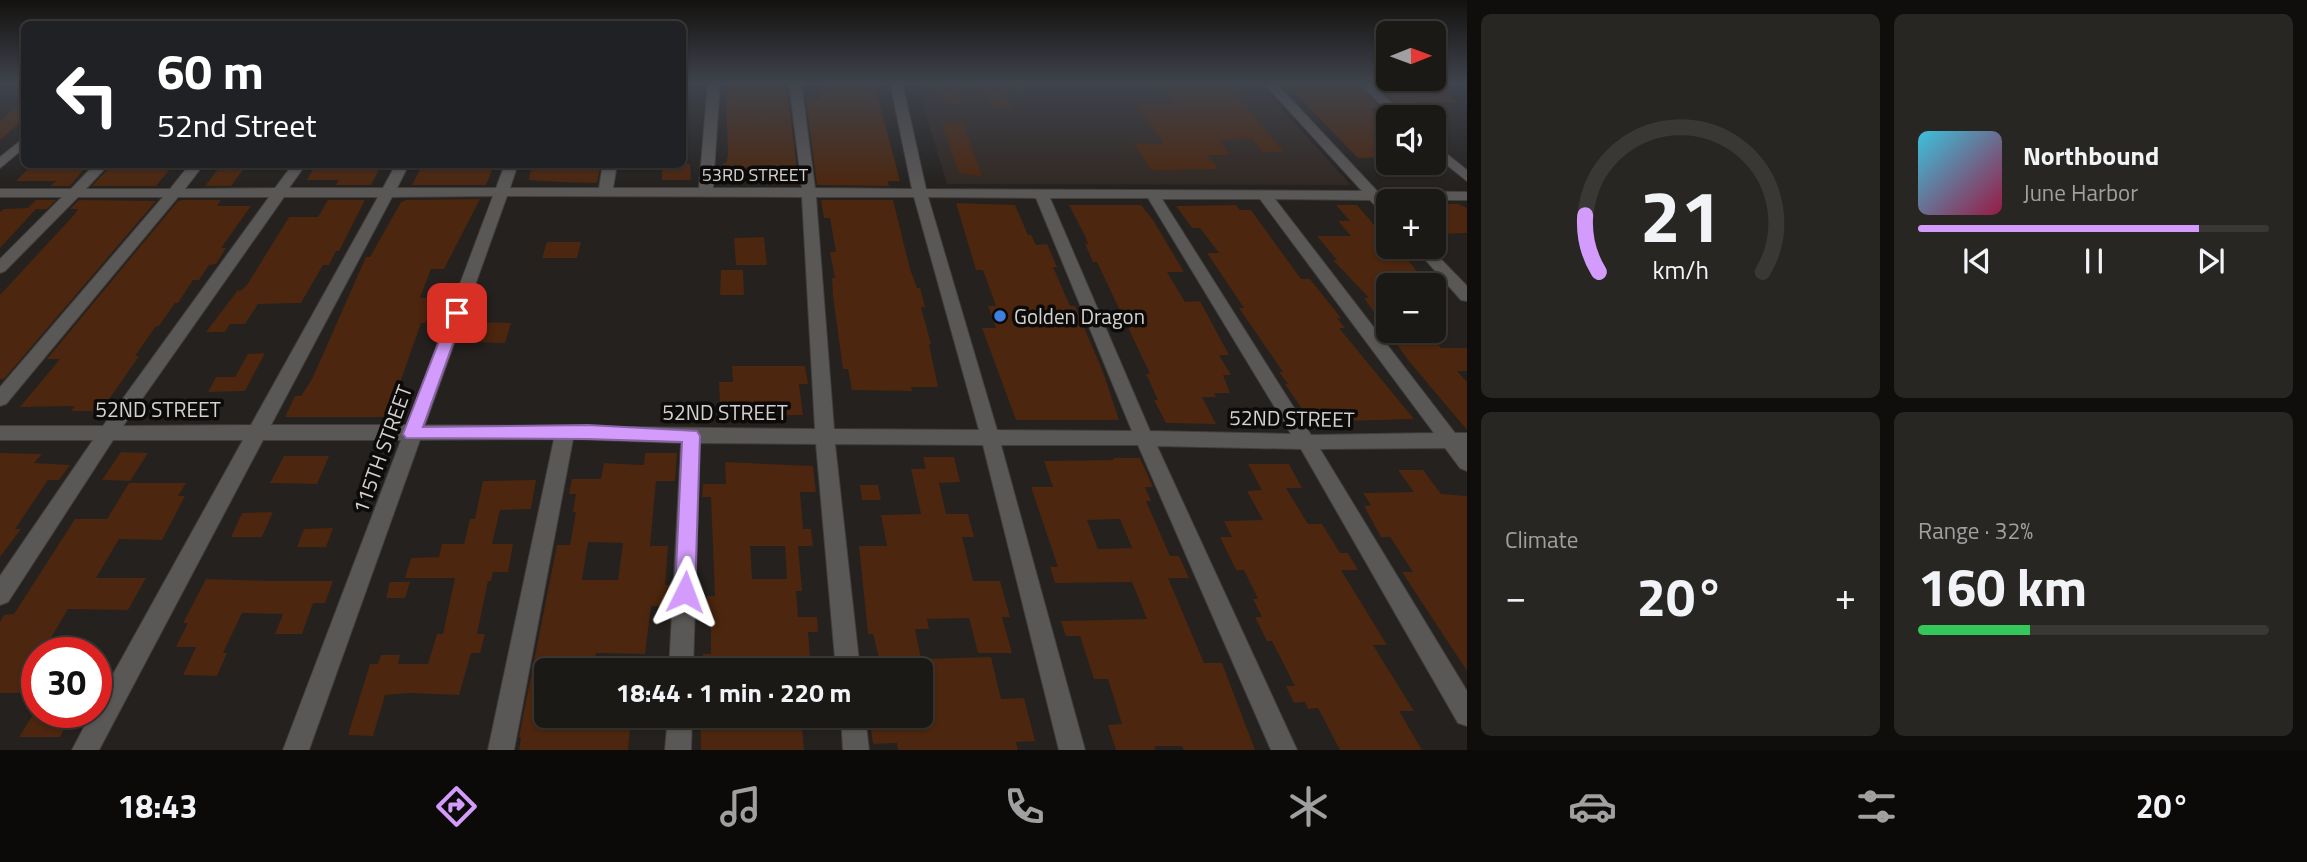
<!DOCTYPE html>
<meta charset="utf-8">
<style>
body{margin:0;font-family:"Titillium Web",sans-serif;background:#282623;color:#f1f3f6;height:100vh;display:flex;flex-direction:column;font-size:26px;white-space:nowrap}
*{box-sizing:border-box;margin:0}
p{font-size:23px;color:#a0a0a1}
.icon{flex:none;width:38px;height:38px;fill:none;stroke:currentColor;stroke-width:2;stroke-linecap:round;stroke-linejoin:round}
.map{position:relative;flex:1;overflow:hidden}
.panel{display:flex;flex-direction:column;gap:14px;padding:14px;background:#0f0e0c;width:840px}
.panel>*{flex:none}
.top-card{position:absolute;left:21px;top:21px;width:665px;height:147px;border-radius:10px;box-shadow:0 2px 5px #0004,0 0 0 2px #393835;background:#202124;color:#fff;overflow:hidden}
.needle{width:46px;rotate:89deg}
.fabs{position:absolute;left:1376px;top:21px;display:grid;gap:14px}
.fabs a{display:grid;place-items:center;width:70px;height:70px;border-radius:10px;background:#1b1916;box-shadow:0 2px 5px #0004,0 0 0 2px #393835;font-size:35px}
.speed{position:absolute;left:21px;top:637px;display:flex;gap:14px;font-size:35px;font-weight:700;text-align:center}
.speed>*{display:grid;place-content:center;width:91px;height:91px;border-radius:50%;background:#1b1916;box-shadow:0 2px 5px #0004,0 0 0 2px #393835;line-height:1}
.speed .limit{border:10px solid #d22;background:#fff;color:#111}
.pin{position:absolute;display:grid;place-items:center;width:60px;height:60px;color:#fff;margin:-30px;border-radius:14px;box-shadow:0 4px 10px #0006}
.me{position:absolute;width:77px;margin:-38px;rotate:3deg;stroke-linejoin:round;filter:drop-shadow(0 0 5px #0008)}
.turn{display:flex;align-items:center;gap:24px;height:147px;padding:0 21px;font-size:32px}
.turn .icon{width:91px;height:91px;stroke-width:2.5}
.turn b{display:block;font-size:49px;line-height:60px}
.big{font-size:52px;font-weight:700;line-height:1.1}
.panel .tile{flex:1;display:flex;flex-direction:column;justify-content:center;gap:10px;min-width:0;padding:0 24px;border-radius:10px;background:#282623}
.panel .dial{align-items:center;gap:0}
.dial svg{height:182px;overflow:visible;fill:none;stroke:#393835;stroke-width:7;stroke-linecap:round;text-anchor:middle}
.dial text{fill:#f1f3f6;stroke:none}
.song{display:flex;align-items:center;gap:21px}
.cover{width:84px;height:84px;border-radius:10px;background:linear-gradient(135deg,hsl(190 70% 55%),hsl(340 70% 35%))}
.played{height:7px;border-radius:4px;background:linear-gradient(90deg,#d39cfc 80%,#393835 80%)}
.keys{display:flex;justify-content:space-around;direction:ltr}
.heat{display:flex;justify-content:space-between;align-items:center;font-size:38px;direction:ltr}
.charge{height:10px;border-radius:5px;background:linear-gradient(90deg,#34c759 32%,#393835 0)}
.panel .tiles{flex:1;display:grid;gap:14px;grid-template-columns:repeat(2,1fr)}
.trip{position:absolute;left:534px;top:658px;width:399px;height:70px;border-radius:10px;background:#1b1916;box-shadow:0 2px 5px #0004,0 0 0 2px #393835;font-weight:700;line-height:70px;text-align:center}
.tab-bar{display:flex;height:112px;justify-content:space-around;align-items:center;background:#0b0a09;color:#a0a0a1}
.tab-bar .icon{width:49px;height:49px}
.tab-bar .on{color:#d39cfc}
.tab-bar b{font-size:32px;color:#f1f3f6}
main{display:flex;flex:1;min-height:0}
.map>svg:first-child{display:block}
</style>
<main>
<div class="map">
<svg width="1467" height="750" viewBox="0 0 1467 750">
<rect width="100%" height="100%" fill="#24211e"/>
<path fill="#312822" d="M916,83h342l93,102 -404,-1z"/>
<path fill="#4c260e" fill-rule="evenodd" d="M729,82h57l13,103h-21l-2,-4 -53,1v-19h3l2,-7 -2,-59h3z
M822,82h52l26,99h-12l1,5 -72,-1 -11,-87h14l-2,-10h5z
M938,82h14l10,23h-15z
M982,82h18l12,27h-19z
M1160,82h66l58,70h-22l-10,-13 -33,1 11,15h-23l12,14 -68,1 -18,-27 30,1 -28,-41h41z
M1355,82l26,26h-12l19,17v32l-30,1 -73,-75z
M1373,82h62l23,21 -42,-1 4,5 -19,1z
M24,100v19l-24,21v-19z
M941,122h21l20,54 -23,-3z
M33,164h55l-18,22h-20l6,-5h-40z
M133,164h41l-18,22h-64l17,-18h21z
M316,164h58l-2,4h8l-9,17h-35l3,-5h-32z
M423,164h64l-1,4h7l-7,17h-74z
M532,164h59l-1,3 10,1 -3,15 -36,-1 -32,-2z
M662,164h28l1,16h-29z
M245,167l-14,19h-26l14,-18z
M480,199l-36,70h-13l-11,29h12l-3,6h3l-7,19h-4l-33,94h-103l10,-21h6l11,-17 54,-122h4l31,-55 5,-2z
M36,200h20l-9,9h-11l-36,39v-36l4,-3 24,-1z
M79,200l77,1 -152,178h-4v-84l74,-80 4,-6h-8z
M183,200h38l-4,6h34l-30,42h5l-10,16 -7,1 -10,15h-6l-15,23h-3l-16,23h-3l-21,30h4l-38,55h-30l4,-5 -55,1 40,-48h-13l131,-158z
M328,200h36v2l-25,49h-3l-7,14h-6l-22,38 -43,1 -13,20h-15l-5,8h-19l32,-42 2,1 7,-6 42,-68h29z
M821,200h72l17,69 7,19h3l5,19h-4l10,37h-2l9,43h-27l1,4 -60,-1 -4,-21h-5l-10,-73 -1,-18h3l-5,-26h6l-6,-34h-6z
M956,203l59,2 13,30h3l5,10 11,-1 10,23h-4l17,39h5l28,66 16,48h-103l-34,-92h14l-8,-22h8l-13,-36h-7z
M1433,204h25l9,4v25l-34,1z
M1069,205h72l12,15 31,52h-17l18,30 15,-1 29,54h-10l12,20h-8l7,18h-16l2,4h-14l14,27 -50,-1 -12,-23h4l-12,-26h4l-53,-112h-4l-8,-18h3l-3,-8z
M1236,205l4,5h11l50,69h9l31,39h-4l8,10h-6l75,91 -103,3 -26,-38h3l-9,-12h4l-44,-64h5l-37,-55h12l-19,-25h-8l-16,-22z
M1336,205h21l31,36v6l14,6 26,32h-40v46h38l15,17h26v23h-10l10,11v48l-59,-70 -44,-62h5l-36,-38h4l-20,-24h34l-13,-15h12z
M764,237l3,28h-31l-2,-27z
M547,242h34l-4,16h-35z
M721,270h22l1,25h-24z
M478,322l33,1 -6,20 -34,-1z
M265,353l-20,38 -37,1 8,-15h19l13,-23z
M732,366h73l3,18h-9l4,31 -47,1 -1,-12 -35,1 -1,-23h14z
M121,452l27,1 -18,28 -28,-1z
M0,453l42,1 -8,9 36,2 -11,15h-11l-33,49h6l-21,28z
M645,453h32l-2,28h-19l-6,65h18l-3,39h5l-2,21h-17l-6,48 -49,-1 -3,17h-47v46l85,2 -3,32h-109l2,-13h-2l38,-192h13l6,-33h-3l3,-18h-7l3,-15h29l3,-16 40,2zM588,542l35,1 -5,37h-36z
M284,456h45l-12,28 -47,-1z
M923,457h31l6,25 -21,1 7,31h22l6,23h-12l11,44h27l10,36h-8l10,36h-34l-9,-35 -42,1 2,10h-14l6,30 70,-2 10,42 23,-1 11,43 -19,1 2,8h-120l-1,-7 -24,1 -3,-24h33l-1,-4h18v-46h-38l-9,-36h-5l-9,-88h28l-6,-31 40,-1 -10,-45h15z
M1113,458h27l13,29h-8l6,14h-5l24,55h9l10,22h-21l36,85h18l33,87h-71l-2,-4h-28l2,4h-40l-8,-25 14,-1 -14,-45h-14l-14,-43h-14l-5,-15 86,-2 -15,-37 -77,1 -5,-16h8l-27,-80h22l-9,-26 70,-1zM1120,519l12,29 -34,1 -11,-29z
M725,462l88,4 3,26h-16l3,37h8l2,17h-15l4,45h-6l2,26h19l1,15h-10l3,38h-108v-16h8v-42h-4v-16h8l-4,-99h-9l1,-13h23zM750,546h35l2,33h-35z
M1248,464h41l13,24h-16l22,36h14l18,29h8l10,17h-17l46,75h-14l41,66h-15l23,39h-82l-22,-42 -10,1 -3,-7 -11,1 -8,-17h9l-23,-45h-5l-12,-24h7l-9,-18h5l-14,-29h-8l-16,-33h12l-8,-16 39,-1 -16,-29 15,-1z
M1398,470h25l18,24 26,2v175l-65,-99h11l-23,-35h-9l-17,-31 7,-1 -8,-12 51,-1z
M536,480l-5,29 -31,1 -8,34h21l-5,28h-15l-2,9h-3l-11,53h8l-5,19h-9l-12,42 -49,-2 -25,2 -12,41 -25,-1 22,-71h8l3,-9h19l-2,9h30l9,-30h6l12,-56h-50l6,-20 28,-1 3,-13h22l6,-25h5l8,-38z
M129,483h57l-8,13h7l-23,44 -43,-1 -23,39h50l-18,32 -60,-1 -26,44h-5v40h-37v-71l4,-7 10,-1 61,-95h32z
M860,485h18l3,15h-19z
M273,512l-11,25h-31l11,-24z
M333,528l-7,19h-29l7,-18z
M206,579l67,2h60l-8,22h-12l-11,31h-27l8,-20 -41,-1 -19,40h4l-10,23 -34,-1 13,-28h-20l12,-24h-5z
M390,582h20l-5,16h-19z
M34,713h53v3l-5,10h-16l-6,11h-41z
M700,716h41l1,3 59,-3 3,34h-103z"/>
<g fill="none" stroke-linecap="round" stroke-linejoin="round">
<g stroke="#403d3a" stroke-width="2">
<path id="minor" d="M708,82h12l-7,106h89l-13,-106h12l14,106 97,1 -22,-107h12l24,107 436,2 -99,-109h12l102,109 90,1v8h-82l3,15 -5,-1 -13,-14 -95,-1 180,234h12v38l-7,-3 -15,-20 -125,1 147,242v35l-9,-3 -157,-274 -144,-3 140,304h-26l-133,-305h-137l84,305h-26l-76,-305 -148,-1 25,226h-24l-20,-226 -116,-1 -7,227h-24l12,-227 -108,-4 -59,311h-26l66,-311 -134,1 -111,310h-26l118,-310h-138l-164,310h-27l20,-38h4v-7l147,-265h-130l-105,162 -8,3v-29l93,-136h-93v-14h103l166,-229h-91l-172,207 -6,2v-19l163,-190h-85l-73,74 -5,2v-14l62,-62h-62v-8h71l24,-25h14l-23,25h84l20,-25h14l-19,25 90,-1 18,-24h13l-17,24h94l13,-24h13l-12,24h99l9,-24h13l-8,24h89l4,-24h14l-4,24h86zM493,196l-86,229h-136l121,-228zM507,196l295,1 13,232 -390,-4zM284,197h94l-127,228 -128,1zM816,197h98l65,233 -145,-1zM928,197l108,1 96,233 -135,-1zM1050,198h98l143,236 -141,-3zM1162,199h98l174,234 -123,2z
M1357,82h12l38,35h-13z
M24,138v10l-24,20v-11z
M1433,143l34,27v11l-34,-27z
M1414,247h15l38,39v15l-6,-1z
M668,716h24l-1,34h-26z
M841,716h24l4,34h-26z"/>
</g>
<use href="#minor" fill="#5a5757" fill-rule="evenodd"/>
</g>
<linearGradient id="sky" x2="0" y2="1"><stop stop-color="#141210"/><stop offset="0.44" stop-color="#3f434c"/><stop offset="1" stop-color="#3f434c" stop-opacity="0"/></linearGradient>
<rect width="1467" height="188" fill="url(#sky)"/>
<path fill="#d39cfc" stroke="#8965a4" stroke-width="2" d="M457,308l7,5 -41,114 165,-2 109,6 3,5 -5,156 -3,7 -7,2 -7,-2 -3,-7 7,-150 -94,-3 -182,-1 -3,-4 47,-121z"/>
<circle fill="#3f7fe0" stroke="#0c0b0a" stroke-width="2.5" cx="1000" cy="316" r="7"/>
<g text-anchor="middle" dominant-baseline="central" stroke-width="7" stroke-linejoin="round" paint-order="stroke">
<g font-size="18" fill="#d4d2d0" stroke="#0c0b0a">
<text x="755" y="174">53RD STREET</text>
</g>
<g font-size="21" fill="#d4d2d0" stroke="#0c0b0a" text-anchor="start">
<text x="1014" y="316">Golden Dragon</text>
</g>
<g font-size="21" fill="#d4d2d0" stroke="#0c0b0a">
<text x="158" y="409">52ND STREET</text>
<text x="725" y="412">52ND STREET</text>
<text transform="translate(1292 418) rotate(1)">52ND STREET</text>
<text transform="translate(382 449) rotate(-70)">115TH STREET</text>
</g>
</g>
</svg>
<div class="fabs">
<a><svg class="needle" viewBox="-14 -14 28 28"><path d="M0-13l5 13h-10z" fill="#e53935"/><path d="M0 13l5-13h-10z" fill="#a0a0a1"/></svg></a>
<a><svg class="icon" aria-label="sound" viewBox="0 0 24 24"><path d="M4 9h4l5-4v14l-5-4H4zM17 9q2 3 0 6"/></svg></a>
<a>+</a>
<a>−</a>
</div>
<div class="speed"><div class="limit">30</div></div>
<div class="pin" style="left:457px;top:313px;background:#d93025"><svg class="icon" aria-label="arrive" viewBox="0 0 24 24"><path d="M6 21V4h12l-3 4 3 4H6"/></svg></div>
<svg class="me" style="left:685px;top:592px" viewBox="-20 -20 40 40"><path d="M0-17L14 15 0 8-14 15z" fill="#d39cfc" stroke="#fff" stroke-width="4"/></svg>
<div class="trip">18:44 · 1 min · 220 m</div>
<div class="top-card">
<div class="turn"><svg class="icon" aria-label="left" viewBox="0 0 24 24"><path d="M17 20v-9H6M10 6l-5 5 5 5"/></svg><div><b>60 m</b>52nd Street</div></div>
</div>
</div>
<section class="panel">
<div class="tiles">
<div class="tile dial"><svg viewBox="0 0 100 80">
<path d="M14 69A42 42 0 1 1 86 69"/>
<path d="M14 69A42 42 0 0 1 8 44" stroke="#d39cfc"/>
<text x="50" y="56" font-size="32" font-weight="700">21</text>
<text x="50" y="72" font-size="11">km/h</text>
</svg></div>
<div class="tile">
<div class="song"><i class="cover"></i><div><b>Northbound</b><p>June Harbor</p></div></div>
<div class="played"></div>
<div class="keys"><svg class="icon" aria-label="previous" viewBox="0 0 24 24"><path d="M18 5L8 12l10 7zM5 5v14"/></svg><svg class="icon" aria-label="pause" viewBox="0 0 24 24"><path d="M8 5v14M16 5v14"/></svg><svg class="icon" aria-label="next" viewBox="0 0 24 24"><path d="M6 5l10 7-10 7zM19 5v14"/></svg></div>
</div>
<div class="tile"><p>Climate</p>
<div class="heat"><a>−</a><b class="big">20°</b><a>+</a></div>
</div>
<div class="tile"><p>Range · 32%</p><b class="big">160 km</b><div class="charge"></div></div>
</div>
</section>
</main>
<nav class="tab-bar">
<b>18:43</b>
<svg class="icon on" aria-label="directions" viewBox="0 0 24 24"><path d="M12 3l9 9-9 9-9-9zM9 14v-3h6M13 9l2 2-2 2"/></svg>
<svg class="icon" aria-label="music" viewBox="0 0 24 24"><path d="M9 18V5l10-2v13"/><circle cx="6" cy="18" r="3"/><circle cx="16" cy="16" r="3"/></svg>
<svg class="icon" aria-label="phone" viewBox="0 0 24 24"><path d="M5 4h4l2 5-3 2q2 4 5 5l2-3 5 2v4C11 20 4 13 5 4z"/></svg>
<svg class="icon" aria-label="climate" viewBox="0 0 24 24"><path d="M12 3v18M4 7l16 10M4 17L20 7"/></svg>
<svg class="icon" aria-label="car" viewBox="0 0 24 24"><path d="M5 17H2v-5l4-1 3-4h7l3 4 3 1v5h-3M9 17h6M6 11h13"/><circle cx="7" cy="17" r="2"/><circle cx="17" cy="17" r="2"/></svg>
<svg class="icon" aria-label="filters" viewBox="0 0 24 24"><path d="M4 7h16M4 17h16"/><circle cx="9" cy="7" r="2"/><circle cx="15" cy="17" r="2"/></svg>
<b>20°</b>
</nav>
